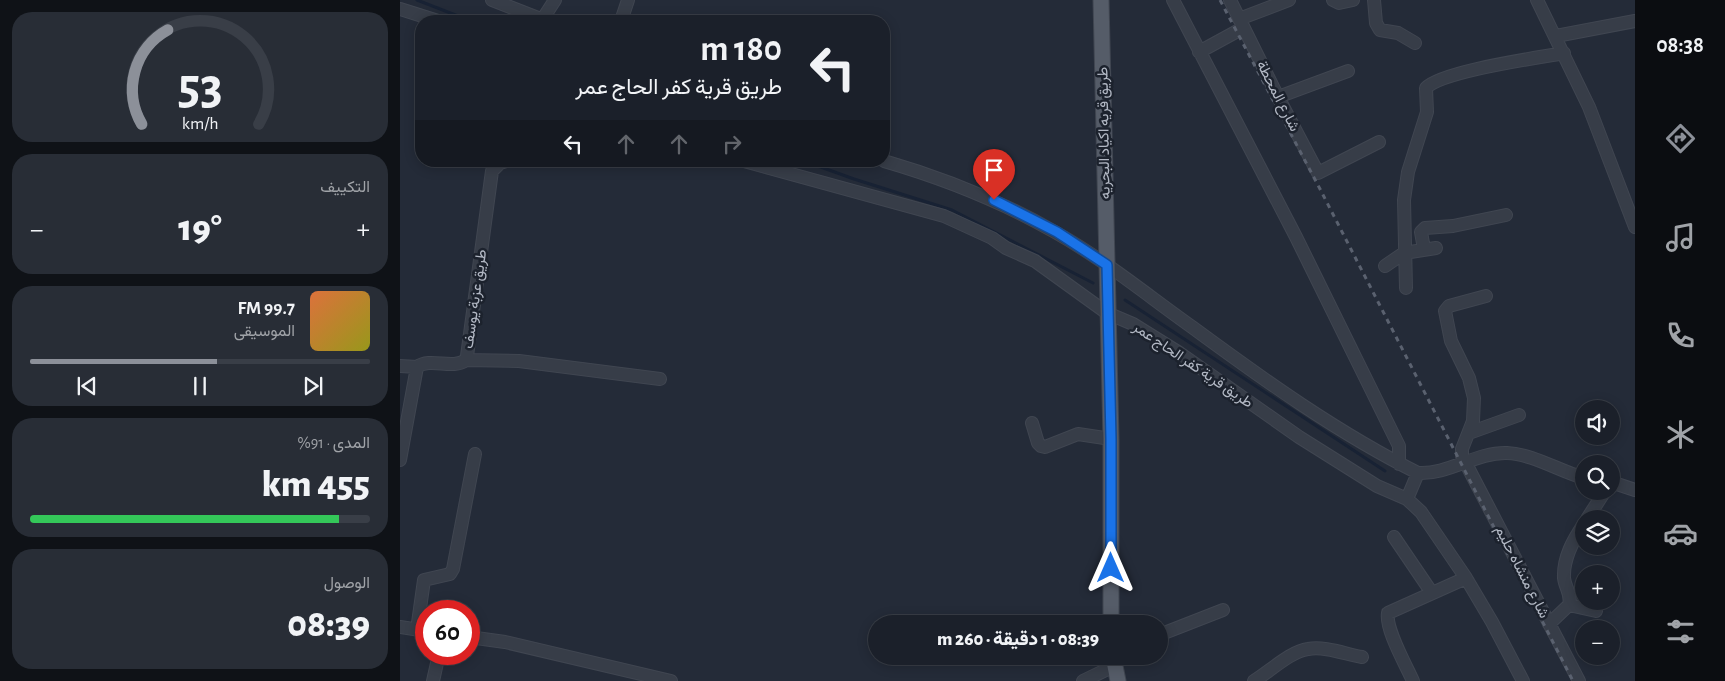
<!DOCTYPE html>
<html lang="ar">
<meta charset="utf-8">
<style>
body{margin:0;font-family:"Alegreya Sans",Vazirmatn,sans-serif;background:#282d36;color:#f1f3f6;direction:rtl;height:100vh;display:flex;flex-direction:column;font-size:19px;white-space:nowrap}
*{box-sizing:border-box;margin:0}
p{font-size:16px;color:#a0a3a8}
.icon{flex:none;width:28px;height:28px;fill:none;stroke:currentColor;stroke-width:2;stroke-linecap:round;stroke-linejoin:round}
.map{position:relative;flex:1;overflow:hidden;direction:ltr}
.sheet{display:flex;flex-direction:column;gap:12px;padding:12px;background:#0f1217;width:400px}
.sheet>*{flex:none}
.banner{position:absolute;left:15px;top:15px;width:475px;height:152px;border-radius:20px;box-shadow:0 2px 12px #0003,0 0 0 1px #393e47;direction:rtl;background:#1b202a;color:#f1f3f6;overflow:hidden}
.fabs{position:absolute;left:1175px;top:400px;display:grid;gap:10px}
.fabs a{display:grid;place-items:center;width:45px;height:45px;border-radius:50%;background:#1b202a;box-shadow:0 2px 12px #0003,0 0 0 1px #393e47;font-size:25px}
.speed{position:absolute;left:15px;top:600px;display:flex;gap:10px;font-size:25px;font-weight:700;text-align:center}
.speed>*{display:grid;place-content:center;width:65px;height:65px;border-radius:50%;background:#1b202a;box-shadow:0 2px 12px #0003,0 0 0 1px #393e47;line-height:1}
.speed .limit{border:8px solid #d22;background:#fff;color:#111}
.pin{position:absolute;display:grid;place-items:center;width:42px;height:42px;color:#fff;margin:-51px -21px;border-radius:50% 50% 50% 0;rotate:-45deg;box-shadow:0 0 5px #0007}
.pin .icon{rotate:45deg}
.me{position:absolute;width:55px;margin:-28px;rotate:0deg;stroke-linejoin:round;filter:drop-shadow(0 0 4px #0008)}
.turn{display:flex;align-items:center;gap:18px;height:105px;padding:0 25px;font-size:22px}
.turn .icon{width:65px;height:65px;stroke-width:2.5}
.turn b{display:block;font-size:35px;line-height:42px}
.lanes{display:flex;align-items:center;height:48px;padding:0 25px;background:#0003;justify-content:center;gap:25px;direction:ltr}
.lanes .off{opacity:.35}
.big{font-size:38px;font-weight:800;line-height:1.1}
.sheet .widget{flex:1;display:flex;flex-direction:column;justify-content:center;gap:8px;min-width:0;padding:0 18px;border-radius:20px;background:#282d36}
.sheet .dial{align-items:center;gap:0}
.dial svg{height:130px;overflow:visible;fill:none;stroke:#393e47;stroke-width:7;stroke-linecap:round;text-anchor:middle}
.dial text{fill:#f1f3f6;stroke:none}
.song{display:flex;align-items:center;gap:15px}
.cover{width:60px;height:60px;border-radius:8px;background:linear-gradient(135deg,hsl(20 70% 55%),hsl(60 70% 35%))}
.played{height:5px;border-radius:2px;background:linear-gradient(90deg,#8c9099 55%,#393e47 55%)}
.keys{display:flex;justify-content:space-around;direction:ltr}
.heat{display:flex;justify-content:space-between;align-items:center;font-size:28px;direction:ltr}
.charge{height:8px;border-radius:4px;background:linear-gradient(90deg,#34c759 91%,#393e47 0)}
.trip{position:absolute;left:468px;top:615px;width:300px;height:50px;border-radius:25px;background:#1b202a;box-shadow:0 2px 12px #0003,0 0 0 1px #393e47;font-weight:800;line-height:50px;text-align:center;direction:rtl}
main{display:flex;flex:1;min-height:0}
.dock{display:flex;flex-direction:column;width:90px;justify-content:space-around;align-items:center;background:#0b0d11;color:#a0a3a8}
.dock .icon{width:35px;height:35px}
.dock .active{color:#8c9099}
.dock b{font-size:22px;color:#f1f3f6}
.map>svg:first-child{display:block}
</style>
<main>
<nav class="dock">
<b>08:38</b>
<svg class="icon active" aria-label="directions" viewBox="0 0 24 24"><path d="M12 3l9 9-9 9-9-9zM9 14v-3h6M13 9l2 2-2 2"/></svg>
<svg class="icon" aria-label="music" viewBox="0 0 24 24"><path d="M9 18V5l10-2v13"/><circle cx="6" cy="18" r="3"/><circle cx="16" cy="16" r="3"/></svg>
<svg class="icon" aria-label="phone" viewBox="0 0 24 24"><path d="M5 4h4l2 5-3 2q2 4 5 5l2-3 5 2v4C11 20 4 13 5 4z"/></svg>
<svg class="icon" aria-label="climate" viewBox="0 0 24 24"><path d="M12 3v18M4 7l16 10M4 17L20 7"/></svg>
<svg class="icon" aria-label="car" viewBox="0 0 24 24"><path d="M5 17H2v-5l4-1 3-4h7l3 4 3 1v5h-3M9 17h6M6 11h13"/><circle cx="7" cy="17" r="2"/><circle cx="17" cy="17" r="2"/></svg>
<svg class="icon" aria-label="filters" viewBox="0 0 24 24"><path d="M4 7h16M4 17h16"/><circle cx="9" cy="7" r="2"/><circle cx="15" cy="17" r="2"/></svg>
</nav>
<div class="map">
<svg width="1235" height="681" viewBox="0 0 1235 681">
<rect width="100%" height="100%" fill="#242b38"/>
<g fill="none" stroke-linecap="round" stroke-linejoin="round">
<path stroke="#182234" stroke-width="3" d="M17,0l54,21
M404,161l50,18 98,31 141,73
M725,300l260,171"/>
<g stroke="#404651" stroke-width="14">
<path id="minor" d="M92,0l54,21
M773,0l123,237 103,209v18
M830,0l48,97 40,76 61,-31
M933,0l6,3 14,-3
M974,0l2,23 4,7 18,3 17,10
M1137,0l52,107 46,120
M0,9l38,12
M839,19l50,-19
M142,20l13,-20
M221,21l7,-21
M1156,36l79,-15
M799,52l44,-24
M878,97l70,-26
M344,161l200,55 48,22 14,10 29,13 72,52 26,11 45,28 121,85 78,49 30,13 14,13 45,66 26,44 31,59
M484,161c62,18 115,39 171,71 48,27 92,63 137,95 72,53 146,106 226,146 30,2 58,-21 89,-20 26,1 52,18 77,25
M1024,249l-3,-17 4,-4 28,-2 53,-11
M985,266l19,-13 32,-5
M1006,288l-2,-88 4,-28 19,-60 -1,-24c16,-17 111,-30 138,-35
M1086,296l-37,10 -4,5 6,30 18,37 5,20 -1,23 -11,28v7l117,225
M66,360l53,1 141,18
M0,366l17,1
M632,423l6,20 3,3 4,1 33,-13 33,5
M1069,433l50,-18
M0,460l17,-93c14,-10 35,3 49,-7l1,-4 25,-185 8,-8 6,-2
M1211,482l24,8
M1007,499l11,-26
M1187,519l18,-28
M994,537l38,56
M1169,605l27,6
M1149,624l20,-19c3,-11 -4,-17 -5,-27 -1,-20 9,-38 20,-54
M0,627l26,4
M17,630l7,-50 26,-6 3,-5 22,-115
M759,635l64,-25
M69,637l36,5 166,39
M33,681l6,-27
M683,681l31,-15
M854,681c15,-9 37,-30 54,-32 17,-3 37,5 54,8
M1013,681c-7,-16 -28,-52 -25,-68l78,-35"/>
</g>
<g stroke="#404651" stroke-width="17">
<path id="major" d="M701,0l10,439v185
M713,656l5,25"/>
</g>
<use href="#minor" stroke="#373d48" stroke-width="12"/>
<use href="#major" stroke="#555c68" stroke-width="15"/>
<path stroke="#5a616f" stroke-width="3" stroke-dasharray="5 5" stroke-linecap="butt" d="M820,0l100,189 253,492"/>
</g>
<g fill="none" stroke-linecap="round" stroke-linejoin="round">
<g stroke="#114b97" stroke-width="12">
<path id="route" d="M594,200l63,32 50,33 4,174v129"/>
</g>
<use href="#route" stroke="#1a73e8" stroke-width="9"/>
</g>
<g text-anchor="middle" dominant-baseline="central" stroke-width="5" stroke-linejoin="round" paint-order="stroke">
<g font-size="15" fill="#b2b8c4" stroke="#1c222d">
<text transform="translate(878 96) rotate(63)">شارع المحطة</text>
<text transform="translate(704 133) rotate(-91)">طريق قريه اكياد البحريه</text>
<text transform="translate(75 299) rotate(-82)">طريق عزبة يوسف</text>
<text transform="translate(793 365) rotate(34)">طريق قرية كفر الحاج عمر</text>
<text transform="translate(1122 572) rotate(63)">شارع منشاه حليم</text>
</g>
</g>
</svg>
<div class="fabs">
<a><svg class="icon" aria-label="sound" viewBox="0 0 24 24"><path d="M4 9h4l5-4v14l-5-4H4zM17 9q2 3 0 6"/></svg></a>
<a><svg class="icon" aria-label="search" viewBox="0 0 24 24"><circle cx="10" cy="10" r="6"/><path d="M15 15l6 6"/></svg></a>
<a><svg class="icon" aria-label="layers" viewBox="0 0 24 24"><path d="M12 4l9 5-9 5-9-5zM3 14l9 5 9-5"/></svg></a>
<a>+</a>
<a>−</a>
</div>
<div class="speed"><div class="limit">60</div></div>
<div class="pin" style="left:594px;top:200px;background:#d93025"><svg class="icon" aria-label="arrive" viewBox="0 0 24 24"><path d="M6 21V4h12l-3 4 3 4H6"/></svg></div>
<svg class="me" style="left:711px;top:568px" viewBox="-20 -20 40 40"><path d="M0-17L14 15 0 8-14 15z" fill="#1a73e8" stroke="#fff" stroke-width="4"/></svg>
<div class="trip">08:39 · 1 دقيقة · 260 m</div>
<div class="banner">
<div class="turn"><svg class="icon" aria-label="left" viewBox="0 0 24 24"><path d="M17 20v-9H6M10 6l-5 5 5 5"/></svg><div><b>180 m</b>طريق قرية كفر الحاج عمر</div></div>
<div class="lanes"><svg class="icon" aria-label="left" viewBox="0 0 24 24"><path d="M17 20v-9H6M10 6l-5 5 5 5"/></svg><svg class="icon off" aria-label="ahead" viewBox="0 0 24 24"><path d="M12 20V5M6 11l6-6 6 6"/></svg><svg class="icon off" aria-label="ahead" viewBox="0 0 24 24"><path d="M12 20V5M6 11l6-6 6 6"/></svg><svg class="icon off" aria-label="right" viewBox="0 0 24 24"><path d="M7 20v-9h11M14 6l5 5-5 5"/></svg></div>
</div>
</div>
<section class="sheet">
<div class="widget dial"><svg viewBox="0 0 100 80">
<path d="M14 69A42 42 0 1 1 86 69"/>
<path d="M14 69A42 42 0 0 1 30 11" stroke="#8c9099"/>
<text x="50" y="56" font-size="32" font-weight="700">53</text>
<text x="50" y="72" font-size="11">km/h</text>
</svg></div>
<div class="widget"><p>التكييف</p>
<div class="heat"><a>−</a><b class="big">19°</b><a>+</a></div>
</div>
<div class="widget">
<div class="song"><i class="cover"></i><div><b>99.7 FM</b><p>الموسيقى</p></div></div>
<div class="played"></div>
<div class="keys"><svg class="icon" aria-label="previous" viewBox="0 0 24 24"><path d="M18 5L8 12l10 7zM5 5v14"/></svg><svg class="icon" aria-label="pause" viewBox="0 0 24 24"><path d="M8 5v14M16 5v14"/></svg><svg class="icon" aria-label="next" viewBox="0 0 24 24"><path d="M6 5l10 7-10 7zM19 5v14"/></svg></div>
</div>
<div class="widget"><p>المدى · 91%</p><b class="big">455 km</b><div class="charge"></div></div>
<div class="widget"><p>الوصول</p><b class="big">08:39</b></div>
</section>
</main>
